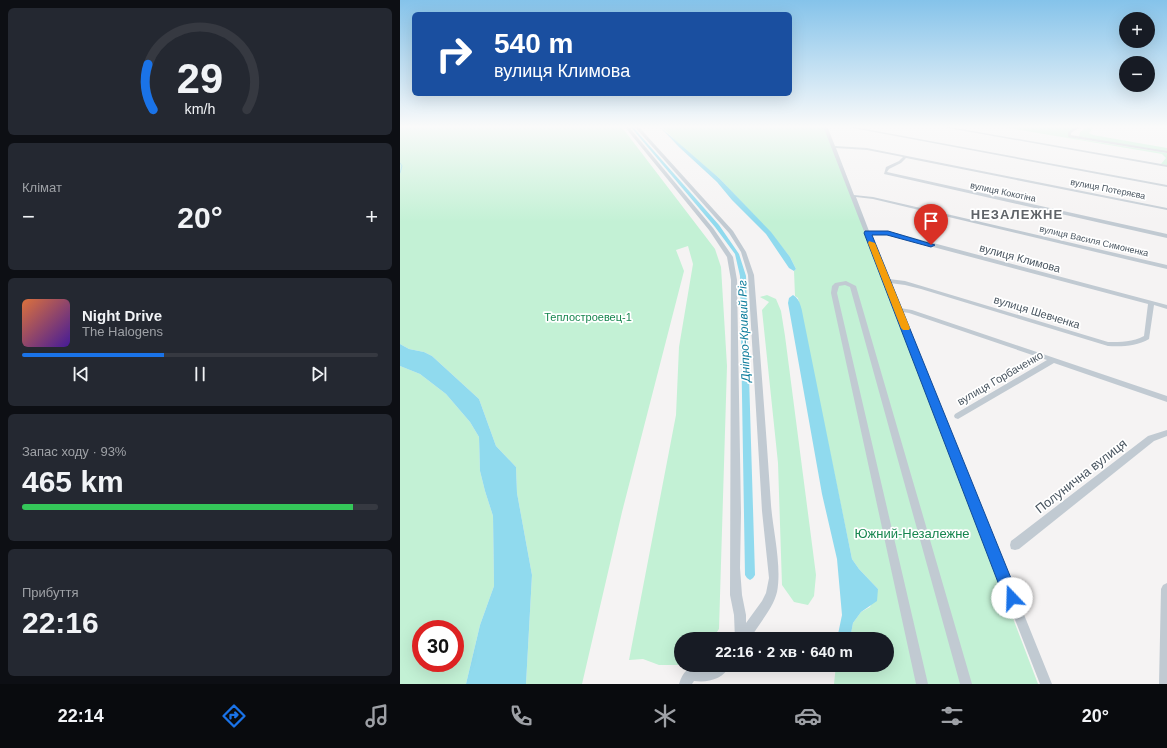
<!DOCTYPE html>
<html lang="uk">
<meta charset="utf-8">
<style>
body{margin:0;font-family:Arial,sans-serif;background:#242831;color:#f1f3f6;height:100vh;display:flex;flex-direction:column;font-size:15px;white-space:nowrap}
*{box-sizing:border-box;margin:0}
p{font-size:13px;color:#9ea1a6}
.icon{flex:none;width:22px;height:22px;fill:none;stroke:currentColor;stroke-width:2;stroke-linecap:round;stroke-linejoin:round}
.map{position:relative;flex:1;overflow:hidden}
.details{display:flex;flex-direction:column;gap:8px;padding:8px;background:#0d0f14;width:400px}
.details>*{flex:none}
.hud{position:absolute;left:12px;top:12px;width:380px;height:84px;border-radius:6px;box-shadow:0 4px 16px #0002;background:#1a4fa0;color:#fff;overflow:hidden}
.fabs{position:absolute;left:719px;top:12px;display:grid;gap:8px}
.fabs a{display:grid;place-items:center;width:36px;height:36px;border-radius:50%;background:#171b24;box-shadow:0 4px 16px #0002;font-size:20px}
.speed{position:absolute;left:12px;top:620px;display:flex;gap:8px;font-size:20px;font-weight:700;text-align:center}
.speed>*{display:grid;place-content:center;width:52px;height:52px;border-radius:50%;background:#171b24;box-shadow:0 4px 16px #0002;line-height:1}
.speed .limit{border:6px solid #d22;background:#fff;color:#111}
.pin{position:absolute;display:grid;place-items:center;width:34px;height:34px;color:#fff;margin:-41px -17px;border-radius:50% 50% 50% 0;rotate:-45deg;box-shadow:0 0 4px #0007}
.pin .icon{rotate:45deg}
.me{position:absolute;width:44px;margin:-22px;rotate:339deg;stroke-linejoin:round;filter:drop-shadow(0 0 3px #0008)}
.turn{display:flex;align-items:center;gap:14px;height:84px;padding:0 16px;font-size:18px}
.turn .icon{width:52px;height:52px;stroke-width:2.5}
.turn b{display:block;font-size:28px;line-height:34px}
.big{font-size:30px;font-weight:600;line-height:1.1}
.details .tile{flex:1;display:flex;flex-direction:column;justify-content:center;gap:6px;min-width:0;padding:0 14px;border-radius:6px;background:#242831}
.details .dial{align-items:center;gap:0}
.dial svg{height:104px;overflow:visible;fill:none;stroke:#363941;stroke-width:7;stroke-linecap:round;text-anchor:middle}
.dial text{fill:#f1f3f6;stroke:none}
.song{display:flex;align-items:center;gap:12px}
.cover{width:48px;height:48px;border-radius:6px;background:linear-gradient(135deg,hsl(20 70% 55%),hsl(260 70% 35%))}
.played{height:4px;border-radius:2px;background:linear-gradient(90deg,#1a73e8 40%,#363941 40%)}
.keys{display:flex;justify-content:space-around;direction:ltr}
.heat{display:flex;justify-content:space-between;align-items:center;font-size:22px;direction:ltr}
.charge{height:6px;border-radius:3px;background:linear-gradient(90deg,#34c759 93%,#363941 0)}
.trip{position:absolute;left:274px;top:632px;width:220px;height:40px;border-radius:20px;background:#171b24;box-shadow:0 4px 16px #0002;font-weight:600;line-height:40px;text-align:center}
.menu{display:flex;height:64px;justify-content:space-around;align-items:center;background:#090b0e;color:#9ea1a6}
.menu .icon{width:28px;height:28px}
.menu .on{color:#1a73e8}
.menu b{font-size:18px;color:#f1f3f6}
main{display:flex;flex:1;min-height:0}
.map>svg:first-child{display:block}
</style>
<main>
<section class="details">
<div class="tile dial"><svg viewBox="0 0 100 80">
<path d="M14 69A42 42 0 1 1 86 69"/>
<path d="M14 69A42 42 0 0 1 10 34" stroke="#1a73e8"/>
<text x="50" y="56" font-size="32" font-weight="700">29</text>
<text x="50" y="72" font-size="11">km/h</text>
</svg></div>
<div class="tile"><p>Клімат</p>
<div class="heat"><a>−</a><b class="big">20°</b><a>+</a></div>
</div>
<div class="tile">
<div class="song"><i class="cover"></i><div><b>Night Drive</b><p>The Halogens</p></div></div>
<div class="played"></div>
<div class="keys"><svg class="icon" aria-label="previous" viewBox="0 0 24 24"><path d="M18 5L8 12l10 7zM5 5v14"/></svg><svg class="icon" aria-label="pause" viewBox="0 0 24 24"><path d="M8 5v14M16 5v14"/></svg><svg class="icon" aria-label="next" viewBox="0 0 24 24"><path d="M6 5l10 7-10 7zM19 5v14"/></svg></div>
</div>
<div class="tile"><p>Запас ходу · 93%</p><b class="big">465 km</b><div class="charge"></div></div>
<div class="tile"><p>Прибуття</p><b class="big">22:16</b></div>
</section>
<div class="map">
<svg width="767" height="684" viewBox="0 0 767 684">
<rect width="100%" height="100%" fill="#f5f3f3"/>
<path fill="#c3f1d5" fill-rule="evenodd" d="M0,126h221l94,123 6,18 6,99 -8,263 -7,10h-31v24l-3,2h-19l-16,-6 -14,1 47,-245 3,-68 14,-83 -5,-18 -12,4 8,21 -62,241 -40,172h-56l6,-109 -15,-82 -1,-26 -20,-21 -17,-47 -47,-43 -8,-4 -15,-3 -9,-5z
M261,126h164l213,558h-204l2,-19h51v-26h-37l3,-16 8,-11 9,-5 8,-18 -19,-20 -7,-10 -54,-261 -3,-2 -1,-25 2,-2 -6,-12 -20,-25 -51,-54 -38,-32z
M597,126h83l-12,8 14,5 -10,-1 95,15v12l-6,-1 5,-6 -4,-4z
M688,126h3l2,2 -4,5 4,2 74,13v4l-88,-15 1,-5z
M367,295l9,4 5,12 4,25 31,239 -2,21 -6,9 -14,-3 -12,-17 -4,-122 -16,-153 7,-8 -9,-5z
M0,366l20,8 26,20 24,28 9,15 1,34 5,20 8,25 1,70 -14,39 -14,59h-66zM21,629h34v34h-34z"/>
<path fill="#90daee" d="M259,126l60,52 52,54 19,25 6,12 -2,2 -5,-3 -23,-34 -34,-34 -15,-18 -38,-35z
M393,295c8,4 9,17 11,26l48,238 7,10 19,20 -1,12 -16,11 -8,11 -3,16h-13l5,-24 -5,-56 -15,-65 -34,-191 1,-5z
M0,344l9,5 15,3 8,4 47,43 17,47 20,21 1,26 15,82 -6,109h-60l14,-59 14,-39 -1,-70 -8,-25 -5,-20 -1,-34 -9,-15 -24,-28 -26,-20 -20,-8z"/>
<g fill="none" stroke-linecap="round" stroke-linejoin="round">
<path stroke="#90daee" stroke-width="1" d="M0,163l2,3 -2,7"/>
<path fill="#90daee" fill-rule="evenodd" d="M230,126h2l87,99 20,29 7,22 9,299 -2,3 -3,2 -3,-2 -2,-3 -5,-299 -5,-22 -20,-27z"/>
<path fill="#c1cad2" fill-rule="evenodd" d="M224,126h4l85,102 20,29 4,23 4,233 -1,55 2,27 4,20v8l16,-22 4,-8 3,-15 -7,-67 -14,-236 -7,-23 -12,-19 -95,-107h4l95,105 13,21 8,23c6,77 12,153 17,230 2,26 11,61 6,87 -4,17 -18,31 -27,47h-15l-1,-24 -4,-20 1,-315 -4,-23 -18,-27z
M423,126h4l8,20 32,2 300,60v2l-261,-52 -5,5 -12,6 -2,3 280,62v4l-283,-64 2,-7 13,-6 4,-4 -36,-7 -31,-2 18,47 19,2 294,68v4l-294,-70 -17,-2 13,34h19l279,74v4l-13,-4 -5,34c-12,7 -27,8 -41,7l-187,-57 -16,-4 -15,-2 10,25 12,2 255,86v6l-113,-39 -96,56 -3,-1 -1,-2 1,-2 92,-54 -138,-47 -7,-1 150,372h-12zM471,235h17l260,69 -4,32c-11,6 -23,6 -36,6l-183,-55 -20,-6 -16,-2z
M442,126h7l318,59v2z
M537,126h7l223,39v2z
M678,126h4l-11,7v2l96,16v2l-99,-16v-5z
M446,281l10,5 116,398h-12l-110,-397 -5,-2 -6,1 -2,7 91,391h-12l-85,-391 1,-7 3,-3z
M767,430v6l-13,5 -135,108 -4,1 -4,-1 -1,-4 1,-4 137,-105z
M767,583v101h-8l2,-95 2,-4z
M315,665h15c-6,14 -22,18 -36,16l-2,3h-13c9,-28 20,-7 36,-19z"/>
</g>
<linearGradient id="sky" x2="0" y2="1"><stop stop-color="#85c3ea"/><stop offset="0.57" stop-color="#fafafa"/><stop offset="1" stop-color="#fafafa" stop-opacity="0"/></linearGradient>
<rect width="767" height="222" fill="url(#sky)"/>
<path fill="#1a73e8" stroke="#114b97" d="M465,231h23l47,14 -4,2 -44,-12h-15l147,363 -2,5 -5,2 -6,-2 -2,-5 -140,-365z"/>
<path fill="#f59e0b" d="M469,241l6,2 35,85 -1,2h-6l-2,-2 -33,-85z"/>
<g text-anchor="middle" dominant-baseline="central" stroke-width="3.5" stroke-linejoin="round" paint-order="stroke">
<g font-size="9" fill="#4a5661" stroke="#fff">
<text transform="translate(708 189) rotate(11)">вулиця Потеряєва</text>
<text transform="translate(603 192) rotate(12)">вулиця Кокотіна</text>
<text transform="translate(694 241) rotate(13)">вулиця Василя Симоненка</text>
</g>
<g font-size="11" fill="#4a5661" stroke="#fff">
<text transform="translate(620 258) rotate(15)">вулиця Климова</text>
<text transform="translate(637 312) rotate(17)">вулиця Шевченка</text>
<text transform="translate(600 378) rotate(-30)">вулиця Горбаченко</text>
</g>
<g font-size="11" fill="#17864f" stroke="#fff">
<text x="188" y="317">Теплостроевец-1</text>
</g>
<g font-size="12" font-style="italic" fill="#0c7c9b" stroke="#fff">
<text transform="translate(344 331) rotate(-92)">Дніпро-Кривий Ріг</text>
</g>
<g font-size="13" font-weight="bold" letter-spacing="1" fill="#5f6368" stroke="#fff">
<text x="617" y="214">НЕЗАЛЕЖНЕ</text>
</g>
<g font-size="13" fill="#4a5661" stroke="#fff">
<text transform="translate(681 476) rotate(-38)">Полунична вулиця</text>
</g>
<g font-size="13" fill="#17864f" stroke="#fff">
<text x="512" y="533">Южний-Незалежне</text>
</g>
</g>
</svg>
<div class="fabs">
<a>+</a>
<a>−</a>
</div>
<div class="speed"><div class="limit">30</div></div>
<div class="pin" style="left:531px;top:245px;background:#d93025"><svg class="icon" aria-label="arrive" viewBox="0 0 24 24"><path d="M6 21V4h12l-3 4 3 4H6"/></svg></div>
<svg class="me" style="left:612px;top:598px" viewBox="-20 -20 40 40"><circle r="19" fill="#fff"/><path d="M0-13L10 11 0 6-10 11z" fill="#1a73e8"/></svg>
<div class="trip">22:16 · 2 хв · 640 m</div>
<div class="hud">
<div class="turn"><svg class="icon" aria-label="right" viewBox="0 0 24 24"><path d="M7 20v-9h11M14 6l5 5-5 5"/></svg><div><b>540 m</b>вулиця Климова</div></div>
</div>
</div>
</main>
<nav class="menu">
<b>22:14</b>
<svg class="icon on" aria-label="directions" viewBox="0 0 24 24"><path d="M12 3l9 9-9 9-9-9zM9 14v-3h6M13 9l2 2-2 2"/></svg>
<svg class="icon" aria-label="music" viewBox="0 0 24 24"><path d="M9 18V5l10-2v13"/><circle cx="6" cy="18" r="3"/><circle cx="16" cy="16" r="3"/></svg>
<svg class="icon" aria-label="phone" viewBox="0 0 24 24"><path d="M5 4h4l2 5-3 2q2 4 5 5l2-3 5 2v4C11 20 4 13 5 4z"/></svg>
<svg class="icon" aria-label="climate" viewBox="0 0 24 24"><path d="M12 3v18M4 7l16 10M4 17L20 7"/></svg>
<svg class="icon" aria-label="car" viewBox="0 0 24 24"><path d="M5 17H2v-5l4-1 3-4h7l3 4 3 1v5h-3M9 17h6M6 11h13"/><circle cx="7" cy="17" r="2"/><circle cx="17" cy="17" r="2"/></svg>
<svg class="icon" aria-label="filters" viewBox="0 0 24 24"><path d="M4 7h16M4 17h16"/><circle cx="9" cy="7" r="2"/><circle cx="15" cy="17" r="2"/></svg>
<b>20°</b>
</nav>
